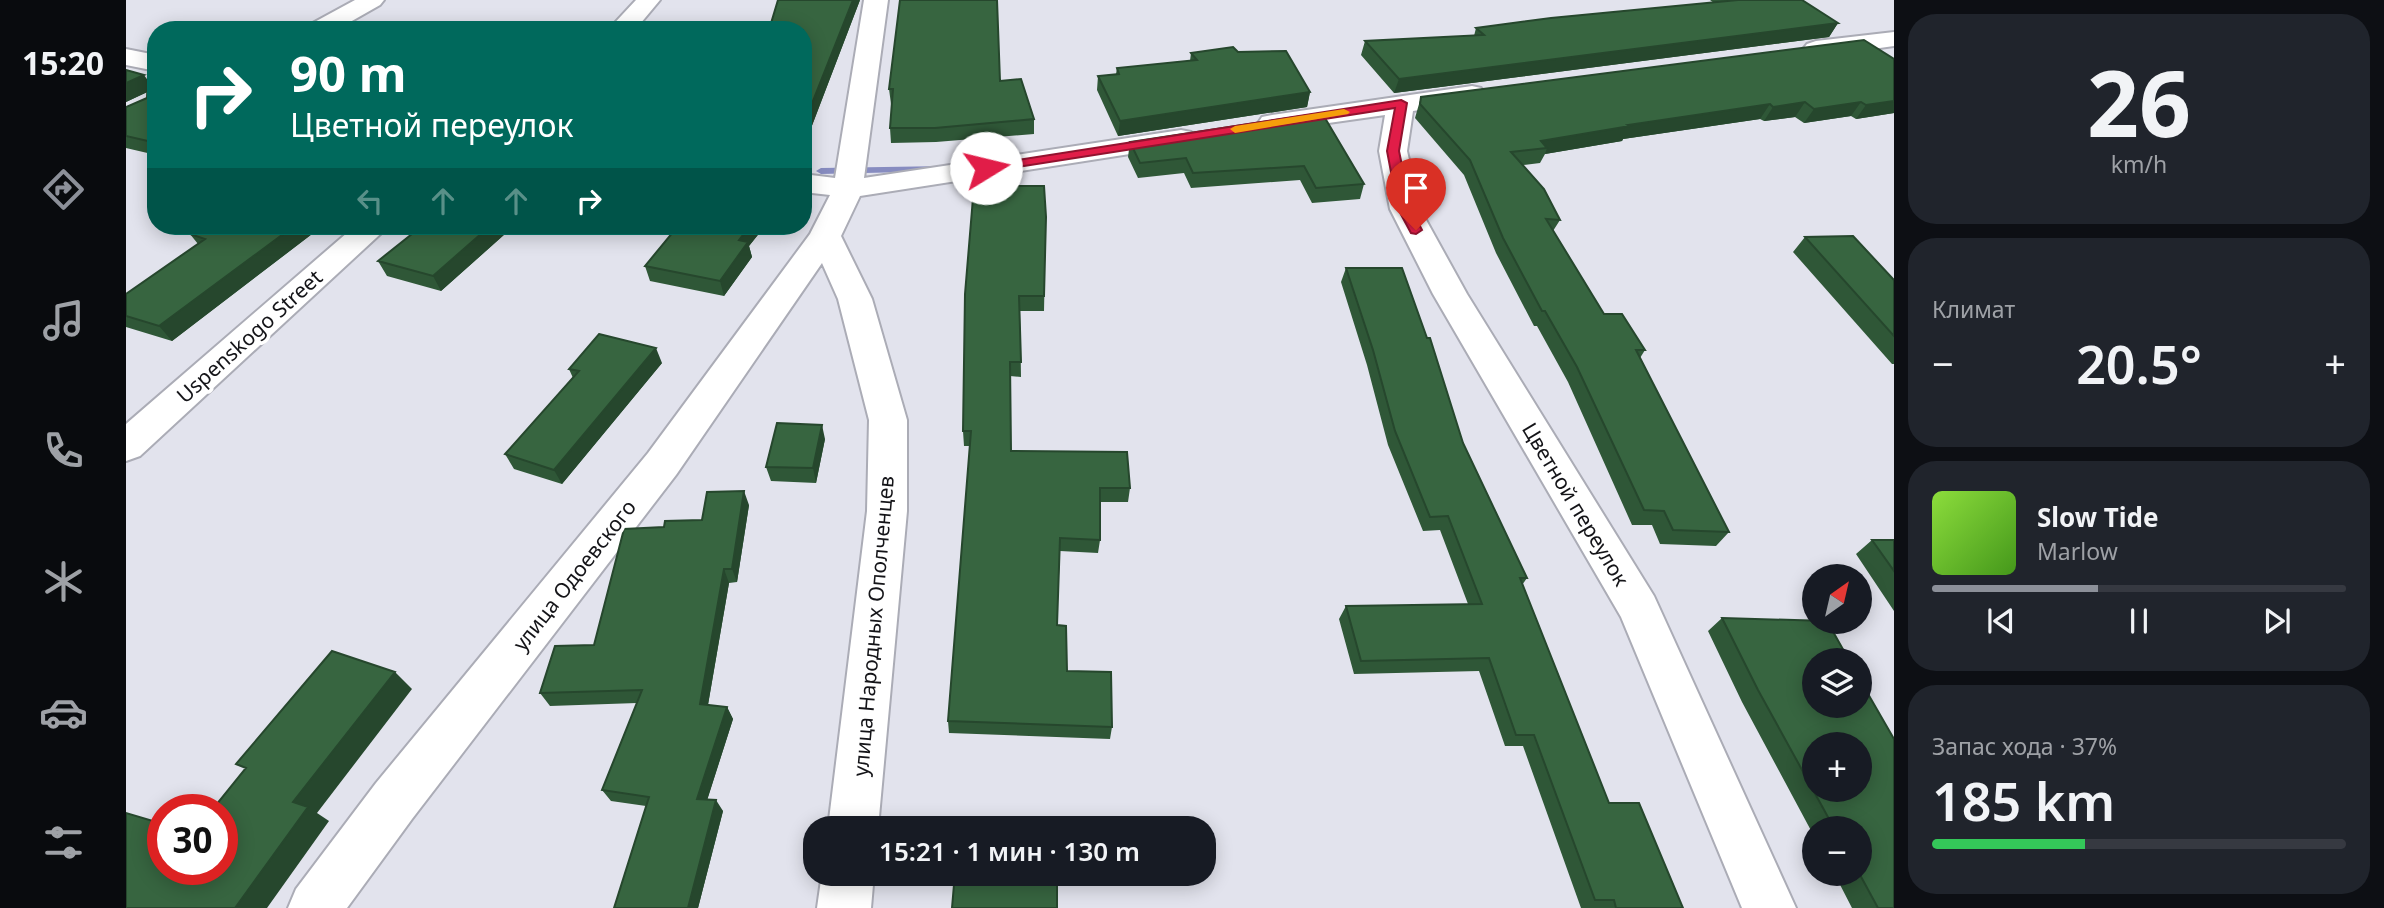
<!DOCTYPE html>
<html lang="ru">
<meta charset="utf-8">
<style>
body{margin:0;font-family:"Noto Sans",sans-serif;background:#20242c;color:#f1f3f6;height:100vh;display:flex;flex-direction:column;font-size:26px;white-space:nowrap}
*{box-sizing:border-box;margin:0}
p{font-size:23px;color:#9ea1a6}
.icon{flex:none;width:38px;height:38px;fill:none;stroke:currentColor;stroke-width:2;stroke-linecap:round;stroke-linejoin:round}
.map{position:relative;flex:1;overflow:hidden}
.side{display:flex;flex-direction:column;gap:14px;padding:14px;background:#0d0f14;width:490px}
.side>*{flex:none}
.hud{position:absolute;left:21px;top:21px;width:665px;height:214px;border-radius:28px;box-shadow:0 4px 18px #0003;background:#00695c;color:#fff;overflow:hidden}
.needle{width:46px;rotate:34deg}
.controls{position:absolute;left:1676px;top:564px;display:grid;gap:14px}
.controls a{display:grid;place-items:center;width:70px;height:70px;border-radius:50%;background:#171b24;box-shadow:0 4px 18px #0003;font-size:35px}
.speed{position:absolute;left:21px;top:794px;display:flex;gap:14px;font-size:35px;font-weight:700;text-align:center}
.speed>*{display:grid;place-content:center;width:91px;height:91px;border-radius:50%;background:#171b24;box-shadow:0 4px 18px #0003;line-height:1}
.speed .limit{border:10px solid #d22;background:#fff;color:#111}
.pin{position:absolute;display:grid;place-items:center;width:60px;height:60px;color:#fff;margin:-72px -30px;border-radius:50% 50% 50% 0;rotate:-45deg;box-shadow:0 0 7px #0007}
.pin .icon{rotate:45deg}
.me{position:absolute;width:77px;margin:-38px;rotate:81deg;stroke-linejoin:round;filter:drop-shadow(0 0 5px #0008)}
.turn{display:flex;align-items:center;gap:24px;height:147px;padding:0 28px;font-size:32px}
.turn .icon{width:91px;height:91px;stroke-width:2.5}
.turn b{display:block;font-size:49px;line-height:60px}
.lanes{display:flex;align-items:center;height:66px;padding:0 28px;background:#0003;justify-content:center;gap:35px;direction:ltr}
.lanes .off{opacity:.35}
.big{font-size:52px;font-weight:600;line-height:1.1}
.side .card{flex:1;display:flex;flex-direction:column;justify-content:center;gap:10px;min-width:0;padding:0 24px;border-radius:28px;background:#20242c}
.side .dial{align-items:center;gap:0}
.dial b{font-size:91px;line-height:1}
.song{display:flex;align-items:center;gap:21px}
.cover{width:84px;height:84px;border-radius:10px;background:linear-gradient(135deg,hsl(90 70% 55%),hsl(100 70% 35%))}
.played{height:7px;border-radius:4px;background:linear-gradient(90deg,#8c9099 40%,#363941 40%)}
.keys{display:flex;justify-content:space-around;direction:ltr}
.heat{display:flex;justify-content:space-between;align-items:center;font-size:38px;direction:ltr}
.charge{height:10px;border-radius:5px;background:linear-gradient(90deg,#34c759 37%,#363941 0)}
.trip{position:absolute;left:677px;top:816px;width:413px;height:70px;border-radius:28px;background:#171b24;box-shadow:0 4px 18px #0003;font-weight:600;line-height:70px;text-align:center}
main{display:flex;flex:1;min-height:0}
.menu{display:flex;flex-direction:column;width:126px;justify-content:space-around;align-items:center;background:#090b0e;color:#9ea1a6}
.menu .icon{width:49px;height:49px}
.menu .selected{color:#8c9099}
.menu b{font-size:32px;color:#f1f3f6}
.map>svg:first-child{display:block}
</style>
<main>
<nav class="menu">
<b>15:20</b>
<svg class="icon selected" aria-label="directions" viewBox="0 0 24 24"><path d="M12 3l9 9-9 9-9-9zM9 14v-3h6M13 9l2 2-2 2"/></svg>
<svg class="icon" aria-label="music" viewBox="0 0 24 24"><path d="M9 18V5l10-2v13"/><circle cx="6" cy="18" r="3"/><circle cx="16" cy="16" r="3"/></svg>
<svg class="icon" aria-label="phone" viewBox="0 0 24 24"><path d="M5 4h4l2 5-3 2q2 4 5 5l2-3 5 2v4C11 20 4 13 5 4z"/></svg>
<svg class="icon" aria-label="climate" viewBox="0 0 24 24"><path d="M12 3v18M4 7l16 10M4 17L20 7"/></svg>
<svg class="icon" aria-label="car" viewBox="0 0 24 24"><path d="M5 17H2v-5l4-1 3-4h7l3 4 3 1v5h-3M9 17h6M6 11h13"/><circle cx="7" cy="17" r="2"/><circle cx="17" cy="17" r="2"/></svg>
<svg class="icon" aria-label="filters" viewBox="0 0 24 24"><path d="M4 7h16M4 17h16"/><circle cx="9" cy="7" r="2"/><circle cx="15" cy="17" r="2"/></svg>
</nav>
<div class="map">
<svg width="1768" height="908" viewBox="0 0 1768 908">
<rect width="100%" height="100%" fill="#e2e3ed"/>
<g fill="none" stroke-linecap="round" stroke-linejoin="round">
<path fill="#878cc0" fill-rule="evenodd" d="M821,166l4,1v4l-130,3 -5,-3 5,-3z"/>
<g stroke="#abacb6" stroke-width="4">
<path id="minor" d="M229,0h29l-4,5 -44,25h-30l3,-5z
M510,0h24l-25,30h-27z
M738,0h24l-24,178 317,-48 10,2 4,6 -4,6 -10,2 -321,50 -19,40 31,63 35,121v91l-29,317h-50l39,-317 2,-91 -31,-121 -16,-36 -146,212 -264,344 -65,89h-59l8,-19 80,-106 272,-330 162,-219 20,-39 -27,-3v-18l32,4z
M1768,32v14l-78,11 -9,-3 -4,-5 4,-5 9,-3z
M0,49l30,6v16l-30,-6z
M1346,86l9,2 4,6 -4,6 -68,11 -6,40 13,58 47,85 187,302 142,312h-54l-121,-291 -188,-323 -43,-85 -11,-58 6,-36 -113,16 -10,-2 -4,-6 4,-6 10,-2z
M229,226h34l-249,230 -14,5v-37z
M696,873h52l-3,35h-54z"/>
</g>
<use href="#minor" fill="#fff" fill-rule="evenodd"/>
</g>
<path fill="#2f5737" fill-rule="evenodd" d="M734,0l-52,136h-5v-106z
M1584,0h92l36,23 -9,14 -435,56 -33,-38 4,-14 109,-5 2,-8 238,-25z
M1738,40l30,73 -38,6 -5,-3 -47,7 -9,-6 -31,4 -4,-2 -137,20 -1,2 -77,13 -5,9 -17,2 37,55 -7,11 51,83 41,36 -5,8 89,174 -13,14 -56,-2 -8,-19h-20l-64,-143 -31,-56h-3l-38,-73 -32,-78 -49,-57 6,-21z
M1112,52l72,40 -3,15 -189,29 -21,-46 1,-14 18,-2 1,-6 73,-7 1,-8z
M0,70l22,10 8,-3v78l-30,-7v-41l21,-9v-6l-21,10z
M874,81l34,38v15l-98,8 -45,1 -1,-15 2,-24h-1l-2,-15z
M1196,113l42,71 -4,15 -48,4 -12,-23 -109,8 -7,-15 -46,5 -10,-21 2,-15z
M920,217l-2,94h-24l1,66 -11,-1 1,75 119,37 -2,14h-28v38l-2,13 -38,-2 -3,74 10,46 45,56 -2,12 -161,-6 -1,-12 22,-275h-6l-1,-15z
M62,226h129l-7,5 2,3 -140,107 -46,-14v-33l72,-50 -8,-10 3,-2z
M296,226h92l-73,65 -54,-15 -9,-15z
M552,226h87l-16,20 3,11 -28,39 -74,-15 -5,-15z
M1679,237l89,43v84h-2l-99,-112z
M1220,268l117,175 64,135 -5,7 87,218 74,105h-102l-58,-162h-18l-26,-75 -125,3 -15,-55 7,-13 122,-2 -28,-74 -17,1 -35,-86 -21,-80 -26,-83z
M536,363l-100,121 -48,-15 -9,-15 68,-76 -4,-9z
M699,439l-9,44 -45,-2 -5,-14z
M623,505l-12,77 -8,1 -21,122 19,2 6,12 -26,81 16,11 -25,97h-84l32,-102 -35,-5 -9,-11 35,-87 -87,3 -10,-13 54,-48 70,-118 38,-7z
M1746,540h22v71l-38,-57z
M1596,618l105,3 22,39h-34v45h45v-25l34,59v169h-42l-18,-35h26v-45h-45v10l-73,-136 -34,-71zM1689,744h45v45h-45z"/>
<path fill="#26472d" d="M727,0h7l-52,136 -3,-15z
M1712,23l-9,14 -435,56 5,-14z
M18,75l10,14 -28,13v-19z
M1184,92l-3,15 -189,29 2,-15z
M1768,101v12l-38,6 10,-14z
M1679,102l-10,15 -31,4 9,-14z
M1735,102l-10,14 -47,7 10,-14z
M1644,104l-10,15 -137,20 -1,2 -77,13 2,-6 -6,-7 87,-16z
M168,226h23l-7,5 2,3 -140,107 -13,-15z
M364,226h24l-73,65 -8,-15z
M624,226h15l-16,20 3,11 -28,39 -4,-15 19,-41z
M530,348l6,15 -100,121 -8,-14z
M696,425l3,14 -9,44 -3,-15z
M618,491l5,14 -12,77 -5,-13z
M598,569l5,14 -23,133 -6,-12z
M269,672l17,17 -95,124 12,8 -62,87h-32l58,-106z
M601,707l6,12 -29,91 -7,-11z
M590,800l7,11 -25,97h-10z"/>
<path fill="#376540" stroke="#26472d" stroke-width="2" fill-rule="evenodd" d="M652,0h75l-48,121h-2v-91h-34z
M774,0h97l3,81 21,-2 13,40 -99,9h-45l3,-39h-4z
M1612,0h64l36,23 -439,56 -34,-38 119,-6 -8,-7 75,-10z
M300,27l12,3h-17z
M1738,40l30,19v42l-28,4 -5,-3 -47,7 -9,-7 -32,5 -3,-3 -142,21 2,1 -89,15 6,7 -36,4 33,37 16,31 -14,-1 58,95h18l23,36h-9l93,182 -56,-2 -9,-19 -20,-1 -67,-143 -32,-56h-3l-39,-73 -33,-78 -50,-56 1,-7z
M1107,47l5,5 48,-1 24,41 -190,29 -22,-45 21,-2 -2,-6 80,-8 -6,-7z
M0,70l18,5 -18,8z
M22,76l8,1v63l-4,2 -26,-6v-29l21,-9z
M1196,113l42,71 -48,4 -12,-22 -111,7 -7,-15 -46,5 -10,-21z
M848,186h70l2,31 -2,79h-25l2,66h-11l1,89 116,1 3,36h-30v52l-40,-2 -3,87 9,1 1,45 44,1 1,55 -164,-6 23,-290h-8l2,-137z
M64,226h104l-135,100 -33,-10v-22l79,-55 -15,-5 9,-6z
M296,226h68l-57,50 -55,-15z
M552,226h72l-11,14 9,2 -28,39 -75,-15z
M1727,236l41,44v56l-89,-99z
M1220,268h56l25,70h3l33,105 64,135h-7l89,225h30l44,105h-67l-2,-8h-19l-61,-165h-18l-27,-77 -128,3 -15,-55 136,-2 -34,-88 -18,1 -35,-86 -22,-81z
M473,334l57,14 -102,122 -49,-16 74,-83 -10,-2z
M651,423l45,2 -9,43 -47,-1z
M618,491l-12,78h-8l-24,135 27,3 -30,92 19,1 -28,108h-74l35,-111 -47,-7 40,-100 -102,3 15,-47 39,-1 30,-116 40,-2 1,-6 37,-1 5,-28z
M1746,540h22v31z
M1596,618l105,3 22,39h-34v45h45v-25l34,59v169h-16l-19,-35h1v-45h-26l-76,-138zM1689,744h45v45h-45z
M206,651l63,21 -102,130 15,5 -73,101h-109v-95l37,11v46h59v-60h-10l34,-42 -10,-4z
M829,873h102v35h-105z"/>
<path fill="#e11d48" stroke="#92132f" stroke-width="2" d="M1275,100l6,3 -8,48 12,58 11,21 -6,4 -5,-1 -13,-24 -11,-58 8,-43 -409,64 -6,-4 6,-3z"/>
<path fill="#f59e0b" d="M1218,109l6,3 -2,2 -113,19 -5,-4 5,-3z"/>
<g text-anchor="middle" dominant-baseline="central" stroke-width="7" stroke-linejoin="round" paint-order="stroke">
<g font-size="21" fill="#141418" stroke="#fff">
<text transform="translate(123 336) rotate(-42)">Uspenskogo Street</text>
<text transform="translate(1450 504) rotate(59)">Цветной переулок</text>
<text transform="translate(448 575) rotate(-52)">улица Одоевского</text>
<text transform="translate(747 626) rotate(-85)">улица Народных Ополченцев</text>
</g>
</g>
</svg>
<div class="controls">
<a><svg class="needle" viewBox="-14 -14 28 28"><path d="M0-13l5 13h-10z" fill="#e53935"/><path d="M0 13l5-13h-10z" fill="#9ea1a6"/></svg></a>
<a><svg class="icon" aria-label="layers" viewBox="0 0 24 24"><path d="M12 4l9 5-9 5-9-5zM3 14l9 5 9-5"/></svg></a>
<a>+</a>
<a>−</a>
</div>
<div class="speed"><div class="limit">30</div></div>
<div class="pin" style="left:1290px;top:230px;background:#d93025"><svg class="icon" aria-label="arrive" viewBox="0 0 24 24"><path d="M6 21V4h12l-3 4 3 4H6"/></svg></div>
<svg class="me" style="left:860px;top:168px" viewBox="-20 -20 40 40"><circle r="19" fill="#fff"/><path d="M0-13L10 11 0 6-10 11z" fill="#e11d48"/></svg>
<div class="trip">15:21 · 1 мин · 130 m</div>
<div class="hud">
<div class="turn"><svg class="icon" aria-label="right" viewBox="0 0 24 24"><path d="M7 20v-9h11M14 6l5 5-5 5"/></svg><div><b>90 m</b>Цветной переулок</div></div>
<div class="lanes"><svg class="icon off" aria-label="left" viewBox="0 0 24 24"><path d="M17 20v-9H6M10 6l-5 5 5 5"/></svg><svg class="icon off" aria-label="ahead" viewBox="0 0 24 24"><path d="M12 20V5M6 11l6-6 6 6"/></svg><svg class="icon off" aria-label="ahead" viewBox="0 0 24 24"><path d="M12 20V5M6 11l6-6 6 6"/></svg><svg class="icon" aria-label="right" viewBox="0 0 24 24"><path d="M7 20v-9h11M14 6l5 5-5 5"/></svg></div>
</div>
</div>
<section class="side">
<div class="card dial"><b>26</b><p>km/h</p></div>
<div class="card"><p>Климат</p>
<div class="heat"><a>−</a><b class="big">20.5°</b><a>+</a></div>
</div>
<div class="card">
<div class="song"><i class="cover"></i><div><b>Slow Tide</b><p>Marlow</p></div></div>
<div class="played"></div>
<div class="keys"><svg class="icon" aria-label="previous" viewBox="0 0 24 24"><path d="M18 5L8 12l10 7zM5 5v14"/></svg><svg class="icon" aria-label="pause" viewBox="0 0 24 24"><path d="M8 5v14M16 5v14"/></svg><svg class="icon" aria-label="next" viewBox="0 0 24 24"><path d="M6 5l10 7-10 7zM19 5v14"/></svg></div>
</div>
<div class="card"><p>Запас хода · 37%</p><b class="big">185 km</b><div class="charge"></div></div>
</section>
</main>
